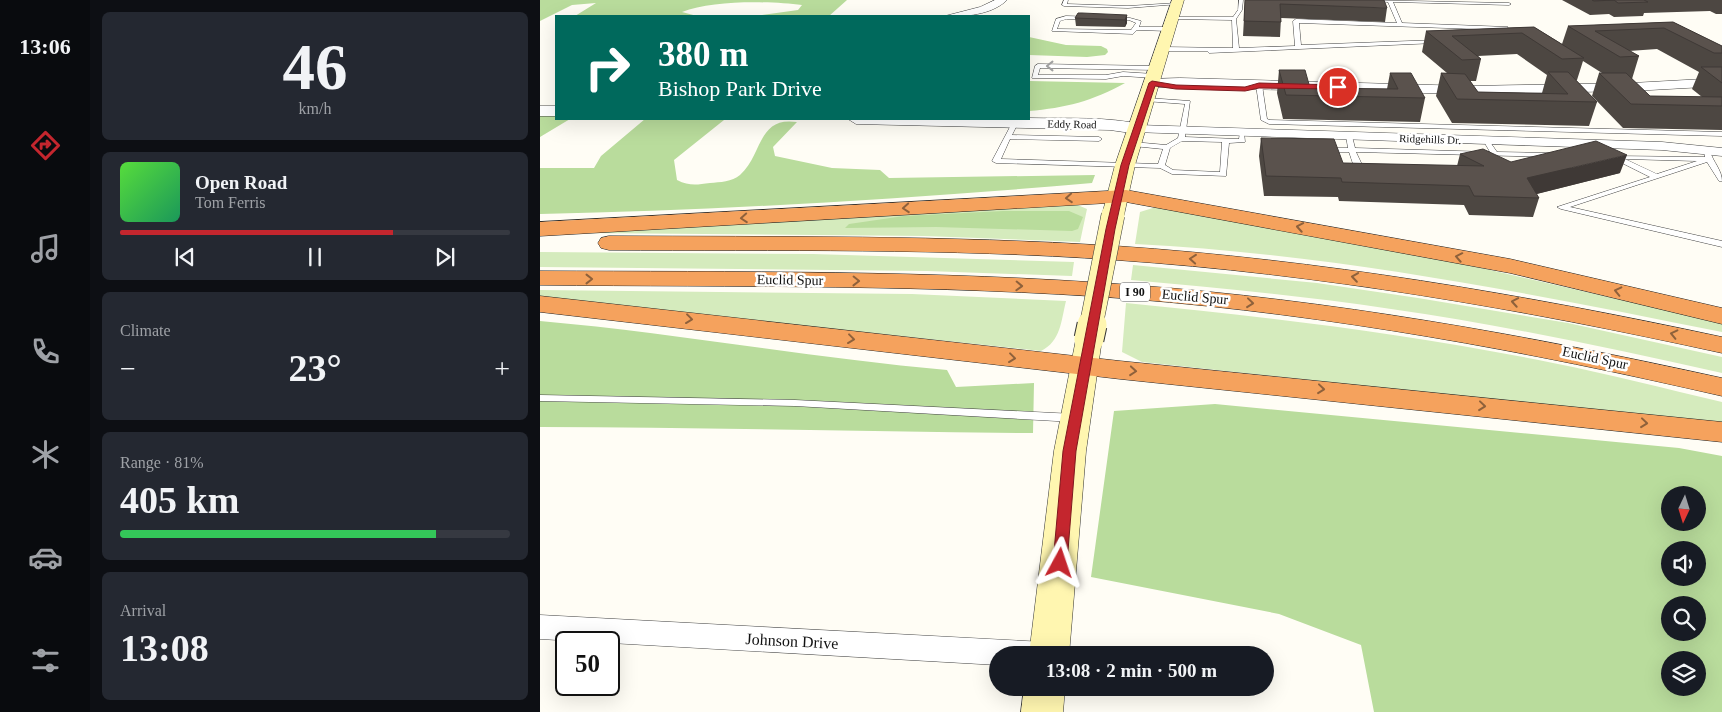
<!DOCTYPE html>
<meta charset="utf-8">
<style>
body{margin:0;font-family:Georgia,serif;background:#242831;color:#f1f3f6;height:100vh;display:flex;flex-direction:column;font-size:19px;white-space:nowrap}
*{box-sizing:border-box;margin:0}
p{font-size:16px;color:#9ea1a6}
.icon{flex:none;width:28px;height:28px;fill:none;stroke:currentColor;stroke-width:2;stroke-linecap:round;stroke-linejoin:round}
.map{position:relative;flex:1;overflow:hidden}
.side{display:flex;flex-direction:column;gap:12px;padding:12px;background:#0d0f14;width:450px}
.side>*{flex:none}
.top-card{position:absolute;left:15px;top:15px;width:475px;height:105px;border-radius:0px;box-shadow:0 5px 20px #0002;background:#00695c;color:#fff;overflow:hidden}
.needle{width:32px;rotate:184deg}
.tools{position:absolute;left:1121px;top:486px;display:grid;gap:10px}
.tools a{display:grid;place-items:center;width:45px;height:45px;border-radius:50%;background:#171b24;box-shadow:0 5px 20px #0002;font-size:25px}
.speed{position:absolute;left:15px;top:631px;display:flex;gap:10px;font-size:25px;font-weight:700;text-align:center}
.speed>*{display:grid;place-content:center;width:65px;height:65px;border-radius:50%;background:#171b24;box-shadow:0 5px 20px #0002;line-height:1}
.speed .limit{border:2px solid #111;border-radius:8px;background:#fff;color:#111}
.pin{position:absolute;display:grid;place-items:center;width:42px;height:42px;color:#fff;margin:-21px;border:2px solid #fff;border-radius:50%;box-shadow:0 1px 5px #0007}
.me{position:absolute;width:55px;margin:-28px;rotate:5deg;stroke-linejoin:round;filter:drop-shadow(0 0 4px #0008)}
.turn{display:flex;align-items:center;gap:18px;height:105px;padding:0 20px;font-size:22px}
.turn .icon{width:65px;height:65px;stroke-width:2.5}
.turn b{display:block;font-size:35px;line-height:42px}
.big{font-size:38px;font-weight:700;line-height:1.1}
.side .tile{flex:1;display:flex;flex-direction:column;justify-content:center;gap:8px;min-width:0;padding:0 18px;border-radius:8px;background:#242831}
.side .dial{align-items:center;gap:0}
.dial b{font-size:65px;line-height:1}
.song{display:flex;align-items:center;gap:15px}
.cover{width:60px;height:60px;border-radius:8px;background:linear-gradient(135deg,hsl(110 70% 55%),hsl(150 70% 35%))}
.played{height:5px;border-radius:2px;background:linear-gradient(90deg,#c4262e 70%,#363941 70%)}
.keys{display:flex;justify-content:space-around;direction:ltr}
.heat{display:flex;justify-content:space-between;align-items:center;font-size:28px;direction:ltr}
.charge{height:8px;border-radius:4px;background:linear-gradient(90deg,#34c759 81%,#363941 0)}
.trip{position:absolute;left:449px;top:646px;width:285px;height:50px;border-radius:25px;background:#171b24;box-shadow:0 5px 20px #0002;font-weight:700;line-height:50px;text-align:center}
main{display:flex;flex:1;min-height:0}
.tabs{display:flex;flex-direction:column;width:90px;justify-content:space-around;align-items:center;background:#090b0e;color:#9ea1a6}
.tabs .icon{width:35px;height:35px}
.tabs .current{color:#c4262e}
.tabs b{font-size:22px;color:#f1f3f6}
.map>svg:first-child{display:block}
</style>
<main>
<nav class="tabs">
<b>13:06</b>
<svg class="icon current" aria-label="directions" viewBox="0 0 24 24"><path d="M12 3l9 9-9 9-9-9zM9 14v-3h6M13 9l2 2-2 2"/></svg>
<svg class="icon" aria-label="music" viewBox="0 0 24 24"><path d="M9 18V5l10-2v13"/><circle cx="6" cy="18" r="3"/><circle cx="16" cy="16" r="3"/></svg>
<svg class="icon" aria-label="phone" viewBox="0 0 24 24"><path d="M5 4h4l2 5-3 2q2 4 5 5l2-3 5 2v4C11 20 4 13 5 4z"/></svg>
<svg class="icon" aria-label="climate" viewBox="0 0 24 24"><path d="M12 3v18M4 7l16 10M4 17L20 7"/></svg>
<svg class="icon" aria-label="car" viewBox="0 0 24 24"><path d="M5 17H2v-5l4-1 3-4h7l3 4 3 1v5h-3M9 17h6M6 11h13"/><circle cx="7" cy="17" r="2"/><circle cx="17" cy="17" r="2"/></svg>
<svg class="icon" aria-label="filters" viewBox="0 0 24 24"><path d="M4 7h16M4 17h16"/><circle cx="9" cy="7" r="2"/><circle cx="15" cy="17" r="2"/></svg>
</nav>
<section class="side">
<div class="tile dial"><b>46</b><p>km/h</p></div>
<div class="tile">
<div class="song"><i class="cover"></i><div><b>Open Road</b><p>Tom Ferris</p></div></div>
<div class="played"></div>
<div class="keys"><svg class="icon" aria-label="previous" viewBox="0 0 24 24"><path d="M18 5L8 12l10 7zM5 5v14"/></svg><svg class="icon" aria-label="pause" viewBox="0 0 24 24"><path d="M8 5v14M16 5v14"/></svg><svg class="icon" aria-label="next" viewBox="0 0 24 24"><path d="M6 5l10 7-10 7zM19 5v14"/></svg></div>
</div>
<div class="tile"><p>Climate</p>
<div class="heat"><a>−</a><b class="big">23°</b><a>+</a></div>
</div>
<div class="tile"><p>Range · 81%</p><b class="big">405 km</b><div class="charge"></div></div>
<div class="tile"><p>Arrival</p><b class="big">13:08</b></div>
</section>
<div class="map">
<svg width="1182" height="712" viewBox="0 0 1182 712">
<rect width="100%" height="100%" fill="#fffdf5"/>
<path fill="#d5ebbd" d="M533,203l14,6 -7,33 -156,-6 -340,-3z
M616,207l317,59 249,57v9c-194,-39 -389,-78 -587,-88l5,-32z
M0,252l273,2 261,8 -2,14 -145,-5 -387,-4z
M593,265l184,18 101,15 150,25 154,34v16c-110,-25 -220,-48 -331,-64 -87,-13 -173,-21 -260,-29z
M0,290l372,4 154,7c-5,20 -5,40 -25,50l-501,-53z
M586,303c143,14 286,31 427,60 56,11 113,26 169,39v26l-100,-14 -480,-52 -20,-10z"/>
<path fill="#b9dc9c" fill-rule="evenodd" d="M0,0h307l-18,16h-75l44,-6 4,-5c-33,-4 -90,-5 -120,7l15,4h-122l21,-13 -24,2 -32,16z
M489,37l37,8 35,1 6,3 1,3 -3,3 -18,2 -58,-2z
M489,81l96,2c-32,18 -60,25 -96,28z
M0,114l16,1v4h14l-30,18z
M105,119l79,1 -50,40 3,20c12,6 19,5 33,3 10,-1 22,-1 30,-8 23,-20 17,-59 57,-53l-24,25 2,9 57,12 48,2 9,8 206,-3 -3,8c-184,16 -368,27 -552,31v-46h54l7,-12z
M463,211h66l14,6 -5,12 -6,2 -136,-4 -91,1 4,-4 55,-8z
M0,321c136,12 271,37 407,49l9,17 78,-4 -1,50c-165,-1 -329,-6 -493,-6z
M675,404l464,44 43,8v256h-348l-13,-67 -82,-31 -188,-37 23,-166zM1130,495h28v27h-28zM1130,550h28v28h-28zM1130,605h28v27h-28zM1130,660h28v28h-28z"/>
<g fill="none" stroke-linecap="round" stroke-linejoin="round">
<g stroke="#444" stroke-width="1">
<path id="service" d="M524,0h4l-1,4 61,2 49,-3 2,1 -51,4 -64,-2 -2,-1z
M699,0h4l-1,10 -6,9 3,29 56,-2 -2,-25 3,-2 101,4 -9,-21 -26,-2 147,3 2,1 -2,1 -116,-3 9,21 106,4 -2,3 -207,-7 2,22 137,-5v2l-2,1 -227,10 -2,-2h-44l-3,-2 3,-2 70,1 -1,-28 -60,-1 -2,-1 2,-1h61l5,-7z
M526,16l64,2 11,3 -2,6h30l3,2 -3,2 -32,-1 -4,4 -81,-3 4,-12zM527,19l62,1 7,3 -5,7 -74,-1 3,-8z
M498,64l119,2 3,2 -3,2 -117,-2 -2,7h68l17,-3 31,2 3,2 -3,2 -31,-2 -17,3 -74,-1 3,-12z
M719,83l3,2 5,34 3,1 452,12v4l-453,-12 -8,-4 -5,-35z
M607,98l43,3 -5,36 54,2 1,-7h4l1,10 -16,1 -3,33 -54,-2 -12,-6 -164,-5 -4,-2 20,-38 3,-2 3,2 -6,12 87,2 3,2 -3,2 -89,-2 -9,20 157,5 5,-15 -30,-3 -3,-2 3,-2 33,3 12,-7 7,-34 -40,-3 -1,-1zM642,141l40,1 -2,30 -47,-2 -8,-5 5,-17z
M809,134l3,2 3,12 135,4 -7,-12 3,-2 2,1 9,13 55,1 4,2 -4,2 -196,-5 10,21 -4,2c-8,-4 -10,-15 -13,-23h-22l-3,-2 3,-2h21l-2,-12z
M1167,149l3,2c3,11 12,19 12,30h-3l-12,-19 -137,45 152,34v6l-161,-38 -4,-2 93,-30 -38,-19v-2l93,1 -1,-6zM1085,159l72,2 -40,13z
M0,395l255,5 279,14 5,4 -5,4 -279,-16 -255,-5z"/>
</g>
<g stroke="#444" stroke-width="1">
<path id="minor" d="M455,0h12c-15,15 -43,17 -62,16l35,-9z
M640,78l288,8 164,-3 90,-5v8l-90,5 -164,3 -316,-7 -6,-4 6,-4z
M598,125l524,17 60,6v8l-60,-6 -529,-18 -2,-3z
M0,615l504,27 10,4 4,9h-60v10l-458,-26z"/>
</g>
<g stroke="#444" stroke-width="1">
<path id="tertiary" d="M0,106h16v10h-16z
M489,118c38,1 78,-2 115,7l2,4 -2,4 -6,1 -28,-4 -254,-6 -8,-5z"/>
</g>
<g stroke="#333" stroke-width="1">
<path id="secondary" d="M632,0h12l-49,165 -11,50 -3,5 -8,2 -8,-2 -3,-5 13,-50z
M549,331l9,2 4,6 -16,112 -17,204h-40l25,-204 22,-112 4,-6z
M484,688h41l-2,24h-42z"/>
</g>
<g stroke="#222" stroke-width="1">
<path id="motorway" d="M586,190l384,69 212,49v16l-212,-51 -384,-71 -586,34v-14z
M69,236c169,1 338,-1 507,10 204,14 406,48 606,91v16c-200,-44 -402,-79 -606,-93 -169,-12 -338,-9 -507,-10l-8,-2 -3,-5 3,-5z
M0,271c197,1 395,-1 592,14 199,15 395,50 590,93v18c-195,-45 -391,-81 -590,-97 -197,-15 -395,-12 -592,-14z
M0,296l580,65 602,61v20l-602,-63 -580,-67z"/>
</g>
<use href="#service" fill="#fff" fill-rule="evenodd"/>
<use href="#minor" fill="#fff" fill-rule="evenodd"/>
<use href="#tertiary" fill="#fff" fill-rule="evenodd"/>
<use href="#secondary" fill="#fff6b0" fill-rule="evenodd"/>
<use href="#motorway" fill="#f5a25d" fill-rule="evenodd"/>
<g stroke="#333" stroke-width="24" stroke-linecap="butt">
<path id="secondary-bridge-far1" d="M551,326l22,-111"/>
</g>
<g stroke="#333" stroke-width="31" stroke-linecap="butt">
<path id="secondary-bridge" d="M549,339l3,-14"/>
</g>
<use href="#secondary-bridge-far1" stroke="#fff6b0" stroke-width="23"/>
<use href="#secondary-bridge" stroke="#fff6b0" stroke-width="29"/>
</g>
<path fill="#4d4742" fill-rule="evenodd" d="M705,0l142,8 -2,14 -104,-4 -1,19 -37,-1z
M1022,0h160v14h-6l-6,-3 -66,2 -1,3 -29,1 -5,-3 -19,1z
M587,15v8l-2,4 -49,-1 -1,-8z
M1133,22l49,24v84l-99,-2 -31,-32 7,-23h3l-19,-12 -6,19h-1l21,22 -8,24 -137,-3 -16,-27 5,-23h6l-25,-21 4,-21 108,-4 28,17 6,-18zM1117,49l42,23 -7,17 10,8 -52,-1 -18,-17 7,-23 -10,-5zM977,54l30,21 -5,18 -64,-1 -8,-11h6l5,-22 -3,-3z
M739,70l31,18 77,1 3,-16 35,25 -5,24 -137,-3 -6,-26z
M721,138l82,25 114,3 3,-12 51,8 109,11 -84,21 3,4 -6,19 -64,-2 -5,-10 -125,-4 -1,-4 -74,-1 -5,-40z"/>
<path fill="#3f3936" d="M587,15v8l-2,4v-7z
M1087,155l-7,18 -99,25 6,-20z"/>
<path fill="#5a524d" stroke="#3f3936" d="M705,0h139l3,8 -107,-4 1,18 -37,-1z
M1052,0h52l4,2 -30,1 -4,-3 -20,1z
M538,13h4l45,2 -2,5 -50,-2z
M1133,22l49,24v7h-8l-50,-25 -69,3 44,25 -19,1 -52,-31z
M994,27l50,31 -22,1 -40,-26 -70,3 29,23 -19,1 -36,-29z
M1161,67h21v16z
M739,70h26l5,18 88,1 -8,-16h21l14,25 -139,-3z
M1008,72h20l29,30 -140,-3 -16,-26 24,1 13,18 90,2z
M1059,73h27l24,23 72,1v9l-91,-2z
M721,138l73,1 9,24 141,3 -24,-12 23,-5 28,13 85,-21 31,14 -100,23 12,20 -65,-2 -5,-10 -127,-4 -1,-4 -75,-2z"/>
<defs><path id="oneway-chevron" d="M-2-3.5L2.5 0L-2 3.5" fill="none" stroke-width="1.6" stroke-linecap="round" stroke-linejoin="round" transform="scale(1.25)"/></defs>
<use stroke="#a0a0a0" href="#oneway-chevron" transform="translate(510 66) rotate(-180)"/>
<g stroke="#8e613b">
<use href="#oneway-chevron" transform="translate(529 198) rotate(176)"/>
<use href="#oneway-chevron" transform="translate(366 208) rotate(176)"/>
<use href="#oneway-chevron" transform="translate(204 218) rotate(176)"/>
<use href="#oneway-chevron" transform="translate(760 227) rotate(-170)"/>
<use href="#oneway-chevron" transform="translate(919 257) rotate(-169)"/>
<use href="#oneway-chevron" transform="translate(653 259) rotate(-175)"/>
<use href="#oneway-chevron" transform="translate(815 277) rotate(-172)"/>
<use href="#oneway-chevron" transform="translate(49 279)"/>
<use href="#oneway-chevron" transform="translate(316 281) rotate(1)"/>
<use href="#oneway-chevron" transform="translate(479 286) rotate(2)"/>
<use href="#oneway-chevron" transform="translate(1078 291) rotate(-167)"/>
<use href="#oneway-chevron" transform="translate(975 302) rotate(-170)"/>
<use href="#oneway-chevron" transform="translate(710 303) rotate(6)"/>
<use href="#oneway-chevron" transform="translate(149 319) rotate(7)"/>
<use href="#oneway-chevron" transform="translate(1134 334) rotate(-167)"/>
<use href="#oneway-chevron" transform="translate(311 339) rotate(7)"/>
<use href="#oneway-chevron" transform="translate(472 358) rotate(7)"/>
<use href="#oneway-chevron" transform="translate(593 371) rotate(5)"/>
<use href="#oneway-chevron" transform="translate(781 389) rotate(6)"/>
<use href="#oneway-chevron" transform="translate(942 406) rotate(6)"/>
<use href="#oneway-chevron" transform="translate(1104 423) rotate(6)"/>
</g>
<path fill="#c4262e" stroke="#7f191e" d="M612,81l24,4 69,2 14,-4 79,2 4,2 -4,2 -79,-1 -14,3 -69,-2 -21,-3 -26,79 -14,64 -39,222 -9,112 -2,4h-10l-2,-4 10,-112 43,-222 15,-64 28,-82z"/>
<g text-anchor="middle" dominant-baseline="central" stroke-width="5" stroke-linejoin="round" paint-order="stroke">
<g font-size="11" fill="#111" stroke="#fff">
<text transform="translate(532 124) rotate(1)">Eddy Road</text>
<text transform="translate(890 139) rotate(2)">Ridgehills Dr.</text>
</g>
<rect fill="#fff" stroke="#585858" stroke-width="1" x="580" y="282.5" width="30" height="19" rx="4"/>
<g font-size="12" font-weight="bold" fill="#111">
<text x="595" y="292">I 90</text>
</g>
<g font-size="14" fill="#111" stroke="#fff">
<text transform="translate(250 280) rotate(1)">Euclid Spur</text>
<text transform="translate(655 297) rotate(5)">Euclid Spur</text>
<text transform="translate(1055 358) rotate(12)">Euclid Spur</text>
</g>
<g font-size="16" fill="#111" stroke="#fff">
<text transform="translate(252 641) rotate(3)">Johnson Drive</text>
</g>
</g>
</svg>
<div class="tools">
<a><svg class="needle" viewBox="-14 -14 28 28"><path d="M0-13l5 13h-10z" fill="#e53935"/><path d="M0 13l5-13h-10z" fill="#9ea1a6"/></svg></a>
<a><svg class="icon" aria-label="sound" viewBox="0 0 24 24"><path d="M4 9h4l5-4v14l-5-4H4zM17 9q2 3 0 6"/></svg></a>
<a><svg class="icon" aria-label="search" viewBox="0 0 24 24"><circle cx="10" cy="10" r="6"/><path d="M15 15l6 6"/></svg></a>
<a><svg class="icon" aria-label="layers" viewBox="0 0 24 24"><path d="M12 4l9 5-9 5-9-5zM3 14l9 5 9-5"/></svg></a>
</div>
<div class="speed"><div class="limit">50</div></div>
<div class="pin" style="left:798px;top:87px;background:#d93025"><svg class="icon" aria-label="arrive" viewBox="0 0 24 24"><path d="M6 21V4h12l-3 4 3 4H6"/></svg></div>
<svg class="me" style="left:520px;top:563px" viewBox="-20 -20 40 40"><path d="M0-17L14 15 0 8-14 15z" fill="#c4262e" stroke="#fff" stroke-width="4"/></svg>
<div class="trip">13:08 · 2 min · 500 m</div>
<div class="top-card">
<div class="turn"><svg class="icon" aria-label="right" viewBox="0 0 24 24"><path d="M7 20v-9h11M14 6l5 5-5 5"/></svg><div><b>380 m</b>Bishop Park Drive</div></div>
</div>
</div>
</main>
